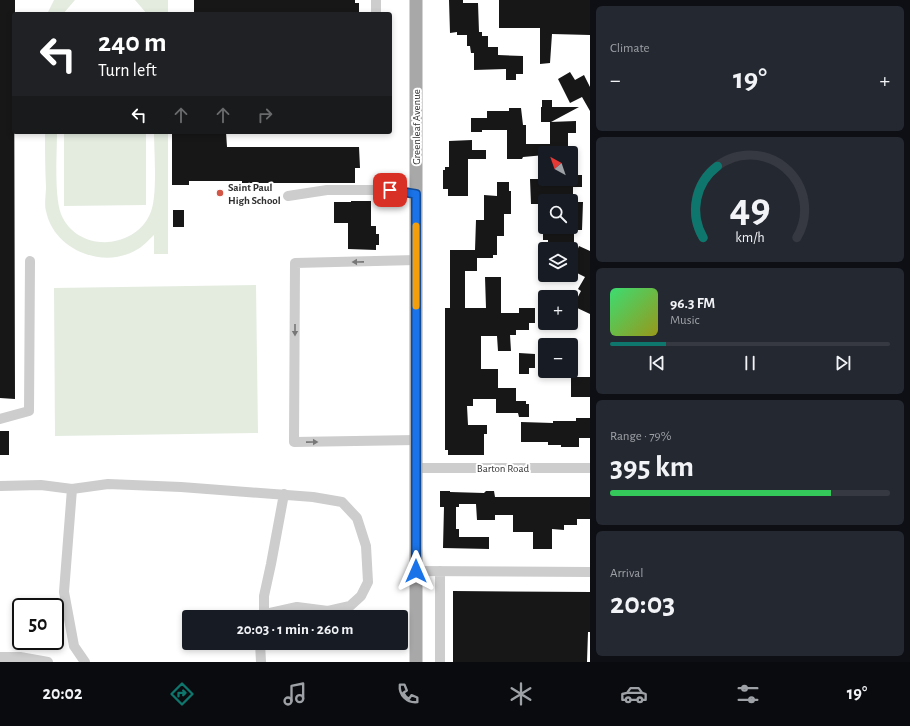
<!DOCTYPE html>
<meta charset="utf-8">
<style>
body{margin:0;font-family:"Alegreya Sans",sans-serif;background:#242831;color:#f1f3f6;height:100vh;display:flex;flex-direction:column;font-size:15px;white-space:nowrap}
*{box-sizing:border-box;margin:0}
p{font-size:13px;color:#9ea1a6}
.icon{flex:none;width:22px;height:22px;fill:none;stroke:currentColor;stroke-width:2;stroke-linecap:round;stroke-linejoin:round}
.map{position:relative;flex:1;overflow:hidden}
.details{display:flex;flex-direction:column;gap:6px;padding:6px;background:#0d0f14;width:320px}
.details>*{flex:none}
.guide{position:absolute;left:12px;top:12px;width:380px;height:122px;border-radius:4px;box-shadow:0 2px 6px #0003;background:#202124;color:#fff;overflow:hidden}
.needle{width:26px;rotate:320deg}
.buttons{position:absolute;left:538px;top:146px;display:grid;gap:8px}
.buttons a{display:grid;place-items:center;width:40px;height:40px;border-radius:4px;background:#171b24;box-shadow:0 2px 6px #0003;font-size:20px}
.speed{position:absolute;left:12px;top:598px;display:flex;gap:8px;font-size:20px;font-weight:700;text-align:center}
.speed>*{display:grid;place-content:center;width:52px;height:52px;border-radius:50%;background:#171b24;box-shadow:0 2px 6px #0003;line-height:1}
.speed .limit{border:2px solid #111;border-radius:6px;background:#fff;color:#111}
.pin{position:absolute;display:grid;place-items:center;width:34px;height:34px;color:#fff;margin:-17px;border-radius:8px;box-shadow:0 2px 6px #0006}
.me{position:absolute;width:44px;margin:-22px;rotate:0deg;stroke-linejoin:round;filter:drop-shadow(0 0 3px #0008)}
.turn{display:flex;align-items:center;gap:14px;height:84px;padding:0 20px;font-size:18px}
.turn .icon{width:52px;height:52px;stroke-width:2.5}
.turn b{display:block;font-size:28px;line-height:34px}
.lanes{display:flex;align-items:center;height:38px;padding:0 20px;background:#0003;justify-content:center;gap:20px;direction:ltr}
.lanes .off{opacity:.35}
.big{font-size:30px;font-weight:700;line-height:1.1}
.details .tile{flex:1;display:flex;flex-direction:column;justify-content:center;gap:6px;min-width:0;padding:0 14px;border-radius:6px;background:#242831}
.details .dial{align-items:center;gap:0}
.dial svg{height:104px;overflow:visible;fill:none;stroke:#363941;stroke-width:7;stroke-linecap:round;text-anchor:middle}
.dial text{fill:#f1f3f6;stroke:none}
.song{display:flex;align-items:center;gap:12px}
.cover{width:48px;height:48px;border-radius:6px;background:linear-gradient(135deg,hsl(140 70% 55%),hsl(60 70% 35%))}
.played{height:4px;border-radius:2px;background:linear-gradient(90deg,#0f766e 20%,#363941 20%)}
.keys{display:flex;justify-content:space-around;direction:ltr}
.heat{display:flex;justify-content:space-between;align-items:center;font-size:22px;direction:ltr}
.charge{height:6px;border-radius:3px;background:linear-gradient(90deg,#34c759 79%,#363941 0)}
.trip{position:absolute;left:182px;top:610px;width:226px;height:40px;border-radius:4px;background:#171b24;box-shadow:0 2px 6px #0003;font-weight:700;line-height:40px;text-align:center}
.tabs{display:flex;height:64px;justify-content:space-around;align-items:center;background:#090b0e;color:#9ea1a6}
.tabs .icon{width:28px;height:28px}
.tabs .current{color:#0f766e}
.tabs b{font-size:18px;color:#f1f3f6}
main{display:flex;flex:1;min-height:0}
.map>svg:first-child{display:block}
</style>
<main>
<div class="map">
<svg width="590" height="662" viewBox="0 0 590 662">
<rect width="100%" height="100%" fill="#fff"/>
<path fill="#e4ece0" d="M54,0h21l-12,14h-16z
M135,0h33v14h-21z
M45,132h12c0,22 -3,62 4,82 16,39 73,36 89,0 8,-17 4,-62 4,-82h14v122h-14v-19c-5,4 -10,11 -16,14 -33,21 -84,2 -92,-38 -2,-7 0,-17 0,-24 -1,-18 -1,-37 -1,-55z
M64,132h82v73l-82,1z
M256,285l2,148 -203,3 -1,-148z"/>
<path fill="#171717" d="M0,0h15v14h-1l1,385 -15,-1z
M194,0h161v3h4v11h-165z
M449,0h14v3h15l1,29h3v4h6v11h10v8l25,1v18h-7v6h-10v-11l-32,1v-17h-3l-1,-7h-3v-11h-10v-3l-7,1z
M499,0h91v35l-38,-1 -2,29 -10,1v-36h-41z
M570,72l5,8 9,-5 6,12v24l-8,-14 -12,6 -12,-24z
M542,100h10v7h27l-28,15h-10v-15h1z
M509,108h12l2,17h3v19h24v-22l26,-1v12h-8v20h-23v2l-22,2 -1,2h-15v-29h-25v2h-11v-14h16v-7h22z
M172,132h54l1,15h132l1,21h-5v15h-113v-2h-53v4h-17z
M472,140v10h14v9h-18v37h-20v-7h-5v-19h2v-3h4v-26z
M571,175h11v12h-9v14h-28v3h-14l-1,-25h41z
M497,182h12v9h2v23h-7v22h-7v19h-4v3h-16v13h-12v37h21l-1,-31h16v36h18v-5h16v15h-6v7h-13v5h-6l1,16h-13l-1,-15h-16v33h17v19h18v13h10v3h3v13h-10l-1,-4h-22v-14h-23v7h-6l1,19h19v9h-3v21h-36v-5h-3v-142h5v-58h25l1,-30h8v-25l13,1z
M351,201h20v25h5v8h3v11h-3v5l-28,-1v-26h-14v-21h17z
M571,202h12l-1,28h-8v13h-26v-3h-5v-13h28z
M173,210h11v17h-11z
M579,246l11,5v63l-17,-8 8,-15 -3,-2 7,-12 -10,-5 2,-4 -6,-3z
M519,353l16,1v14h-6v6h-10z
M571,377h19v20h-19z
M576,418h14v20h-11v9h-18v-2h-13v-3h-27v-20l32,1v-2h23z
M0,431h9v24h-9z
M440,491h10v1l34,1 2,-2h8l1,6h95v22h-13v6h-13v5l-12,-1v20h-19v-17h-20v-17h-18v5h-18l-1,-16h-17v3h-3v22h3v8h30v12l-46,-1 1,-41h-4z
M453,591l137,1v40h-2l-1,30h-134z"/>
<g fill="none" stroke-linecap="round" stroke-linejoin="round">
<path stroke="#cdcdcd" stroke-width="10" d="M376,0v14
M288,196l39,-6h63l26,3
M0,419l29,-8 1,-150
M416,440l-122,2 1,-179 121,-3
M416,468h174
M0,486l41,-1 31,4 -8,103 10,54 11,16
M72,489l36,-5 73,3 132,10 29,5 15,16 9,28 2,36 -7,14 -11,10 -22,5 -31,-4 -27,6 -2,4
M416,571l174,1
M440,571v91
M264,617v-21l7,-32 13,-70
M260,643l1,19
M0,657h20l28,5"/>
<path stroke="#a8a8a8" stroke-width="13" d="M416,662v-662"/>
</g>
<defs><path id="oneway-solid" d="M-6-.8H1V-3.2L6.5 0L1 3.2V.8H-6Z"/></defs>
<g fill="#777">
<use href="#oneway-solid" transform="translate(358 262) rotate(179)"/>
<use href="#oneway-solid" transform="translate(295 330) rotate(90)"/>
<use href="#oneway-solid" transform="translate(312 442) rotate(-1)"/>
</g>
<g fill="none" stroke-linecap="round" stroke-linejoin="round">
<g stroke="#114b97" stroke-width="10">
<path id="route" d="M390,190l26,4v377"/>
</g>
<use href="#route" stroke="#1a73e8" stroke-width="7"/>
<path stroke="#f59e0b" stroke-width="7" d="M416,226v80"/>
</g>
<circle fill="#d25747" stroke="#fff" stroke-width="1.5" cx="220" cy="193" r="4"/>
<g text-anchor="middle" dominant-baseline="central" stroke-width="4" stroke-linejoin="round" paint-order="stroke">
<g font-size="11" fill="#303030" stroke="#fff">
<text transform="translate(416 127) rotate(-90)">Greenleaf Avenue</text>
<text x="503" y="468">Barton Road</text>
</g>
<g font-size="11" font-weight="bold" fill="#303030" stroke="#fff" text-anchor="start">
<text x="228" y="187">Saint Paul<tspan x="228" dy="13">High School</tspan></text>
</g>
</g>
</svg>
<div class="buttons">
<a><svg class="needle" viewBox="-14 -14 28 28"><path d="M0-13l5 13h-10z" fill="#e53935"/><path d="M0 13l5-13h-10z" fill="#9ea1a6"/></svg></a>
<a><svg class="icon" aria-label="search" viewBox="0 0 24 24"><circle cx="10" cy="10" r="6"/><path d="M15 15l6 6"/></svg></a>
<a><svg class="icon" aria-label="layers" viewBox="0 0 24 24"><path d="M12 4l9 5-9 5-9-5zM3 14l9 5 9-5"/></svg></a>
<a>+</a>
<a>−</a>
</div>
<div class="speed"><div class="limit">50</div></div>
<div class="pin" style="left:390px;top:190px;background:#d93025"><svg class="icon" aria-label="arrive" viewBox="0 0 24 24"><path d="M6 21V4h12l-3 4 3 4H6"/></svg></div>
<svg class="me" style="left:416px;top:571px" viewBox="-20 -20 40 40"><path d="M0-17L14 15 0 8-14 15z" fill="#1a73e8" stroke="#fff" stroke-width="4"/></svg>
<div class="trip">20:03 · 1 min · 260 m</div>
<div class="guide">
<div class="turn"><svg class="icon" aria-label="left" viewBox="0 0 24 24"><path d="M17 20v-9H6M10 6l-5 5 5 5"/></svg><div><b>240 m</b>Turn left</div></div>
<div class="lanes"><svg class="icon" aria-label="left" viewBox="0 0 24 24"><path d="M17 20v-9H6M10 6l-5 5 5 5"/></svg><svg class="icon off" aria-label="ahead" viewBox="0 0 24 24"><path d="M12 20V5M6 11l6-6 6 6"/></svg><svg class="icon off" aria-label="ahead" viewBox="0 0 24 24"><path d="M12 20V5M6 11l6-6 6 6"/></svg><svg class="icon off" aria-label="right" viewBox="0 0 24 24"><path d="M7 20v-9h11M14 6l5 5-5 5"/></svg></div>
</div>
</div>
<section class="details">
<div class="tile"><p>Climate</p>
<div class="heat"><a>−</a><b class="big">19°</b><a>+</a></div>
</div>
<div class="tile dial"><svg viewBox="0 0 100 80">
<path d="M14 69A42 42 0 1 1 86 69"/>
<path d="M14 69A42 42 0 0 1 25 14" stroke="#0f766e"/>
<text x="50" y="56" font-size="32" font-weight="700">49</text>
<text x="50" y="72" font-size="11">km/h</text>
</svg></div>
<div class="tile">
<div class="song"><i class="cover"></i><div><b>96.3 FM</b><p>Music</p></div></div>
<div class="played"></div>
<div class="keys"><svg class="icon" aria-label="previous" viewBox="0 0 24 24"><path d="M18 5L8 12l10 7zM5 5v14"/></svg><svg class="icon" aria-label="pause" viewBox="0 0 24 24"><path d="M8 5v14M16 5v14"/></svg><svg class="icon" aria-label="next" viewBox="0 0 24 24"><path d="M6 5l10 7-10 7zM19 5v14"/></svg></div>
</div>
<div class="tile"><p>Range · 79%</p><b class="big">395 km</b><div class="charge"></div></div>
<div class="tile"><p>Arrival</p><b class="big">20:03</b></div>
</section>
</main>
<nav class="tabs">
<b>20:02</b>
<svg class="icon current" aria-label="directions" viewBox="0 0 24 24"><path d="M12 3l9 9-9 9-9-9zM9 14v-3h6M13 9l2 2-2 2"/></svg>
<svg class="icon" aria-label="music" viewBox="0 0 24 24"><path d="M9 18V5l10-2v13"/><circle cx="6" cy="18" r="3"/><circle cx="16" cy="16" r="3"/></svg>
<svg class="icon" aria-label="phone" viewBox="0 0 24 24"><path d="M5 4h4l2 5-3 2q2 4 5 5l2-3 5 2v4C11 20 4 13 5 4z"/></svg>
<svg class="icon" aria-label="climate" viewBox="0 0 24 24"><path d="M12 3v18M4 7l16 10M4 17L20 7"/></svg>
<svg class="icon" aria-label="car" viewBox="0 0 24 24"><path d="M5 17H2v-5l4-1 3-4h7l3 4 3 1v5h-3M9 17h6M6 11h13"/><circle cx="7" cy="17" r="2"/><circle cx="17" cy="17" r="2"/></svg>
<svg class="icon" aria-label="filters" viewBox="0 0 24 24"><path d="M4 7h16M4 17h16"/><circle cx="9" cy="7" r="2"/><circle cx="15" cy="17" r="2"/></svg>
<b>19°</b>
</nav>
